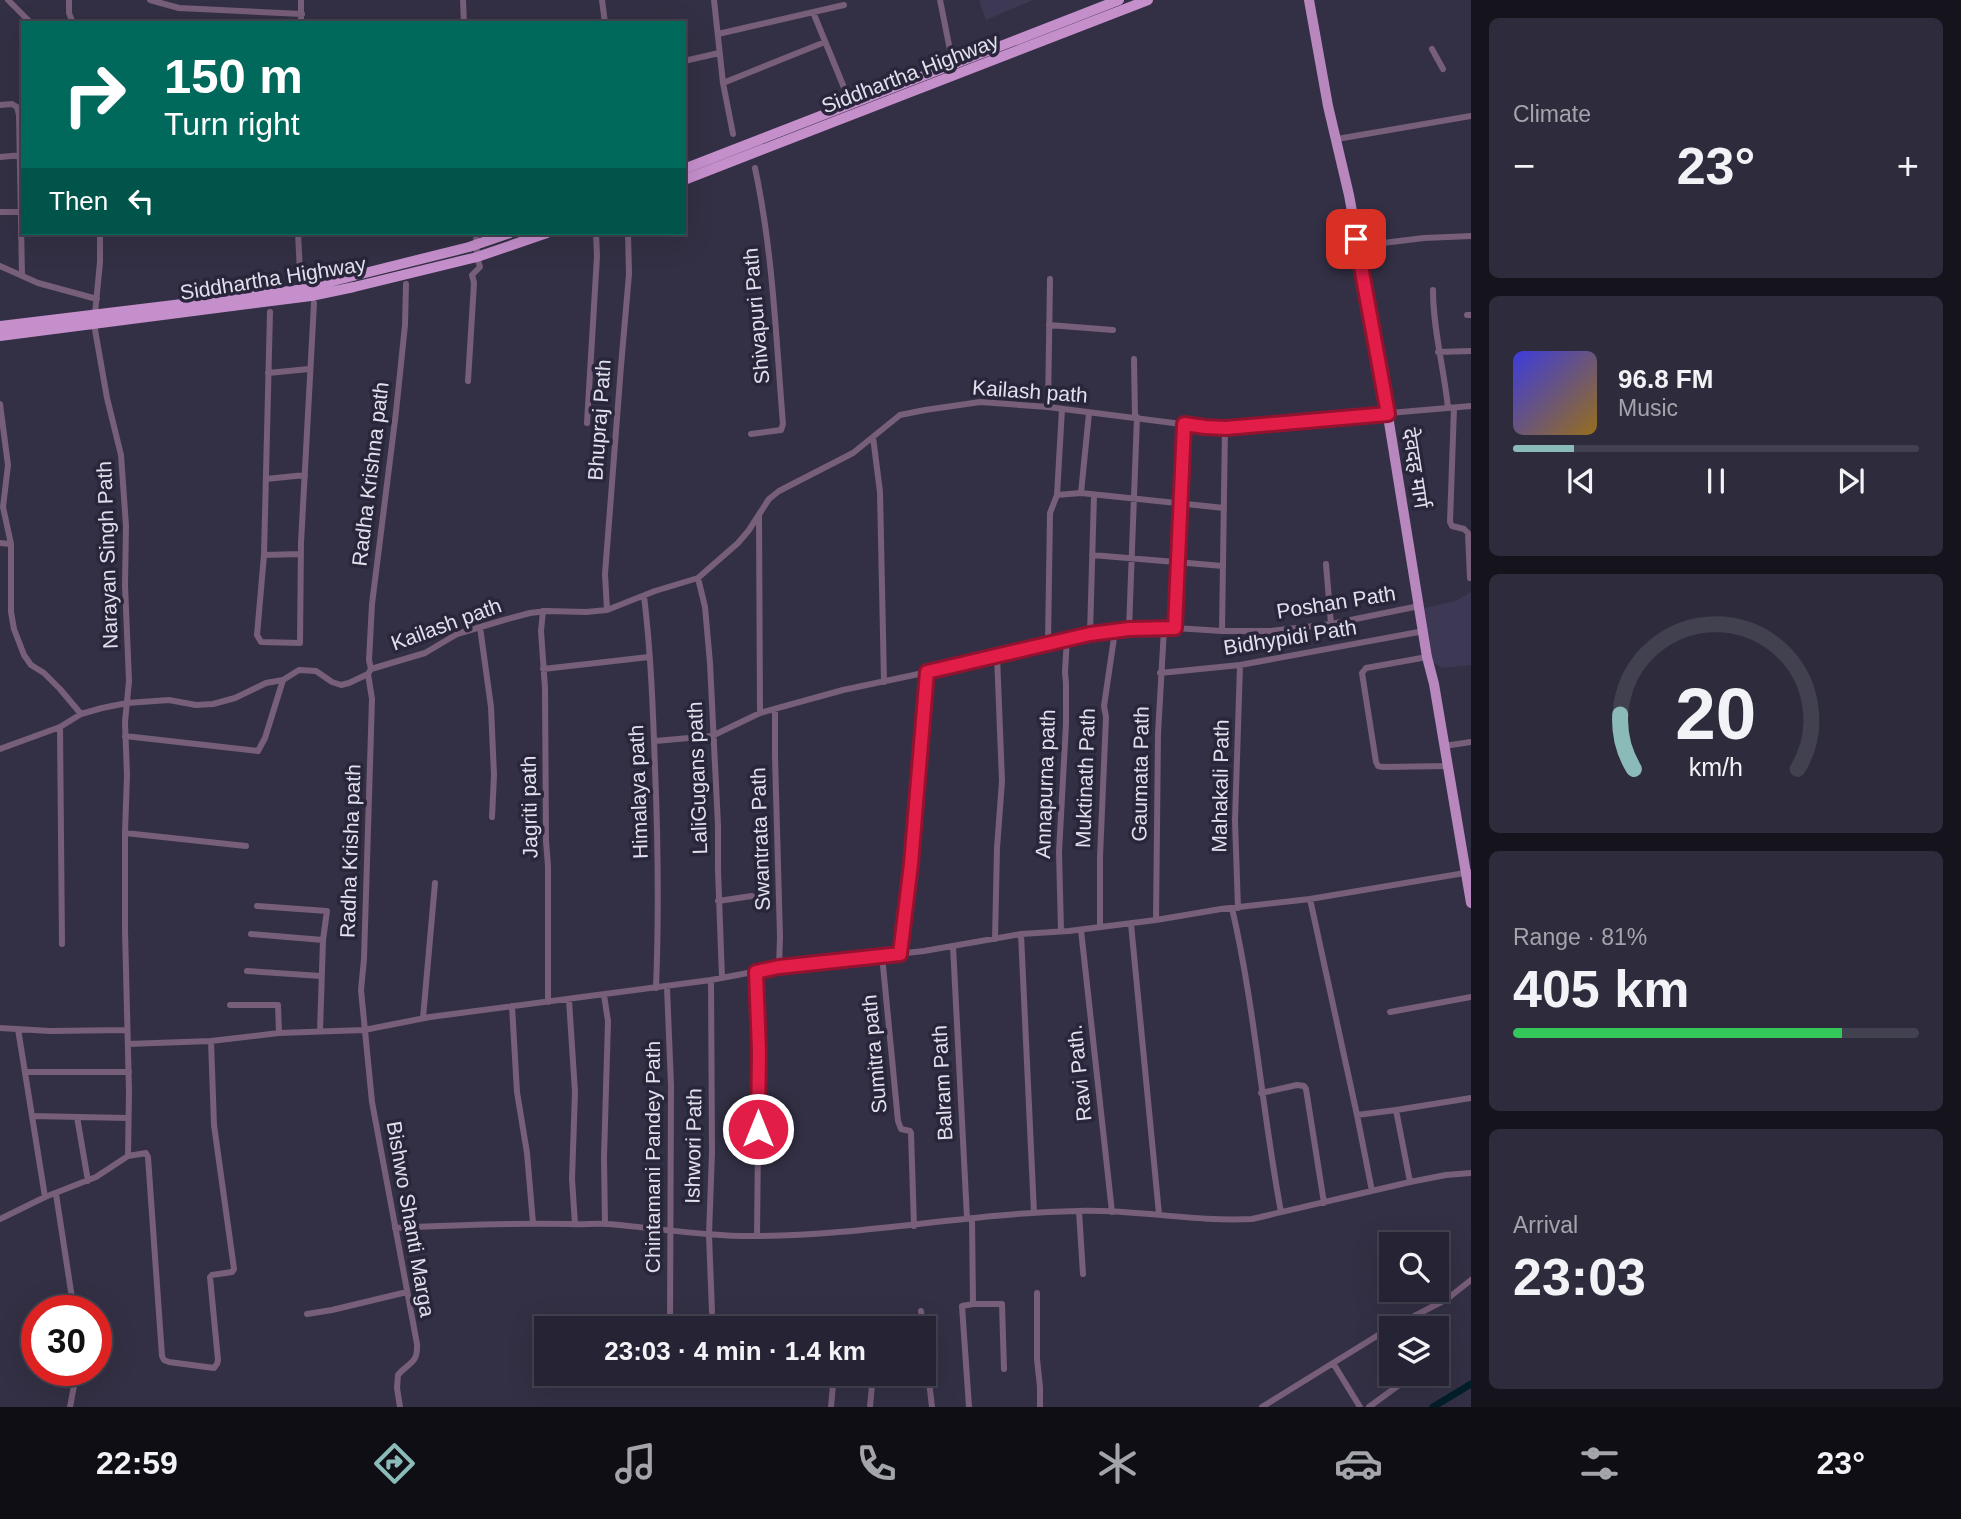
<!DOCTYPE html>
<meta charset="utf-8">
<style>
body{margin:0;font-family:Arial,"Noto Sans Devanagari",sans-serif;background:#2e2c3c;color:#f1f3f6;height:100vh;display:flex;flex-direction:column;font-size:26px;white-space:nowrap}
*{box-sizing:border-box;margin:0}
p{font-size:23px;color:#a4a4ac}
.icon{flex:none;width:38px;height:38px;fill:none;stroke:currentColor;stroke-width:2;stroke-linecap:round;stroke-linejoin:round}
.map{position:relative;flex:1;overflow:hidden}
.side{display:flex;flex-direction:column;gap:18px;padding:18px;background:#15141d;width:490px}
.side>*{flex:none}
.hud{position:absolute;left:21px;top:21px;width:665px;height:214px;border-radius:0px;box-shadow:0 7px 28px #0002,0 0 0 2px #42414f;background:#00695c;color:#fff;overflow:hidden}
.buttons{position:absolute;left:1379px;top:1232px;display:grid;gap:14px}
.buttons a{display:grid;place-items:center;width:70px;height:70px;border-radius:0px;background:#262434;box-shadow:0 7px 28px #0002,0 0 0 2px #42414f;font-size:35px}
.speed{position:absolute;left:21px;top:1295px;display:flex;gap:14px;font-size:35px;font-weight:700;text-align:center}
.speed>*{display:grid;place-content:center;width:91px;height:91px;border-radius:50%;background:#262434;box-shadow:0 7px 28px #0002,0 0 0 2px #42414f;line-height:1}
.speed .limit{border:10px solid #d22;background:#fff;color:#111}
.pin{position:absolute;display:grid;place-items:center;width:60px;height:60px;color:#fff;margin:-30px;border-radius:14px;box-shadow:0 4px 10px #0006}
.me{position:absolute;width:77px;margin:-38px;rotate:0deg;stroke-linejoin:round;filter:drop-shadow(0 0 5px #0008)}
.turn{display:flex;align-items:center;gap:24px;height:147px;padding:0 28px;font-size:32px}
.turn .icon{width:91px;height:91px;stroke-width:2.5}
.turn b{display:block;font-size:49px;line-height:60px}
.then{display:flex;align-items:center;height:66px;padding:0 28px;background:#0003;gap:14px;font-size:26px}
.big{font-size:52px;font-weight:600;line-height:1.1}
.side .tile{flex:1;display:flex;flex-direction:column;justify-content:center;gap:10px;min-width:0;padding:0 24px;border-radius:10px;background:#2e2c3c}
.side .dial{align-items:center;gap:0}
.dial svg{height:182px;overflow:visible;fill:none;stroke:#42414f;stroke-width:7;stroke-linecap:round;text-anchor:middle}
.dial text{fill:#f1f3f6;stroke:none}
.song{display:flex;align-items:center;gap:21px}
.cover{width:84px;height:84px;border-radius:10px;background:linear-gradient(135deg,hsl(240 70% 55%),hsl(40 70% 35%))}
.played{height:7px;border-radius:4px;background:linear-gradient(90deg,#8bbbb9 15%,#42414f 15%)}
.keys{display:flex;justify-content:space-around;direction:ltr}
.heat{display:flex;justify-content:space-between;align-items:center;font-size:38px;direction:ltr}
.charge{height:10px;border-radius:5px;background:linear-gradient(90deg,#34c759 81%,#42414f 0)}
.trip{position:absolute;left:534px;top:1316px;width:402px;height:70px;border-radius:0px;background:#262434;box-shadow:0 7px 28px #0002,0 0 0 2px #42414f;font-weight:600;line-height:70px;text-align:center}
.tab-bar{display:flex;height:112px;justify-content:space-around;align-items:center;background:#0f0e15;color:#a4a4ac}
.tab-bar .icon{width:49px;height:49px}
.tab-bar .active{color:#8bbbb9}
.tab-bar b{font-size:32px;color:#f1f3f6}
main{display:flex;flex:1;min-height:0}
.map>svg:first-child{display:block}
</style>
<main>
<div class="map">
<svg width="1471" height="1407" viewBox="0 0 1471 1407">
<rect width="100%" height="100%" fill="#333045"/>
<path fill="#3d3954" d="M979,0h54l-47,20z
M1471,592v73l-29,3 -9,-6 -8,-54 30,-7z"/>
<g fill="none" stroke-linecap="round" stroke-linejoin="round">
<path stroke="#001e29" stroke-width="7" d="M1433,1407l38,-23"/>
<path stroke="#775e79" stroke-width="6" d="M8,0l23,23
M69,0v13l4,10
M150,0l29,8 123,6
M463,0l1,23
M602,0l3,23
M714,0l9,83 10,51
M940,0l10,50
M813,12l32,78
M301,23v-23
M718,34l126,-29
M1432,49l11,20
M684,61l35,-8
M723,83l102,-41
M0,105l12,-1 5,3 2,8 3,161
M1337,139l134,-23
M0,157l23,-2
M0,212h21
M100,233v29l-6,62 13,74 14,57 5,71 -1,59 4,96 -4,41 2,53 -2,58v97l4,162 -1,64
M298,233l2,39
M1358,246l66,-8 47,-2
M0,266l38,17 59,16
M1433,290c0,40 11,78 15,118
M270,312l-6,243 -7,80 4,7 39,1 1,-100 13,-240
M1467,315h4
M1049,325l64,5
M1438,352l33,-1
M1134,359l1,58
M268,373l41,-4
M468,381l6,-98 -2,-8 8,-8 -3,-10 -1,-24
M0,404l8,61 -5,42 8,37v68l3,17 10,26 7,10 13,8 16,16 21,25
M1048,407l2,-128
M1454,408l-4,114 2,4 12,3 4,4 2,45
M587,423l10,-167 -1,-23
M751,434l30,-4 2,-6c-7,-85 -10,-172 -28,-256
M873,437l7,55 4,190
M266,479l39,-4
M1081,493l8,-80
M1057,495l24,-2 143,15
M759,515l1,198
M0,543l11,1
M264,555l37,-1
M1092,555l131,11
M1326,564l5,60
M698,578l7,29 5,56 8,162v45l4,108
M644,596c7,57 9,115 11,172 3,73 4,146 1,220
M607,610l-2,-36 16,-208 8,-92 -1,-41
M543,611l-2,20 4,57 1,153 2,25v136
M480,627l11,80 3,68 -2,42
M1175,628l9,-204
M1129,629l8,-212
M1222,631l3,-204
M1090,634l4,-139
M1048,642l2,-129 7,-18 5,-86
M1427,657l-61,11 -4,5 14,89 2,4 5,1 65,-1
M371,669l-2,-9 3,-56 24,-192 9,-87 1,-41
M543,669l106,-12
M1160,673l80,-8 184,-34
M368,674l4,25 -8,260 -3,31 11,112 45,242c1,20 -8,18 -19,31l-1,13 3,19
M775,709v48l5,180 -1,30
M60,727l2,217
M125,736l133,15 7,-13 18,-58
M655,741l57,-5 48,-23 83,-23 104,-22 120,-30 23,-4 39,-5 46,-1 47,3h48l61,-7 88,-18
M1444,746l27,-4
M0,749l60,-22 21,-13 21,-6 25,-5 42,-3 27,5 17,-1 22,-6 31,-15 17,-3 16,-10 17,1 16,11 9,3 8,-2 19,-9 3,-5 54,-16 32,-19 47,-14 26,-7 17,-2 39,1 21,-2 48,-19 43,-13 40,-35 11,-13 20,-31 10,-8 74,-38 47,-38 25,-5 55,-8 68,5 157,20h20l246,-21
M125,833l121,13
M1310,899l47,216 15,76
M718,901l34,-5
M257,906l70,5 -4,29 -3,91
M1232,908c23,100 30,203 49,304
M1238,908l-3,-87 5,-156
M1156,920l2,-186 6,-105
M1131,924l28,290
M1100,927v-70l6,-140 -2,-11 11,-75
M1081,930l31,282
M1061,931l-2,-79 7,-128v-40l-1,-12 2,-34
M251,934l72,6
M1021,934l13,279
M995,939l2,-91 5,-67 -5,-126
M953,946l14,272
M900,954l11,-90 16,-192
M882,955l16,166 3,8 9,2 1,2 3,93
M247,971l74,5
M756,972l3,79 -2,185
M711,980l1,172 -3,83 3,77
M667,987l4,98 -1,241
M604,995l4,26 -4,136 1,67
M569,1000l6,92 -3,87 3,45
M230,1005h48l1,28
M512,1006l5,86 10,61 6,70
M1390,1012l81,-15
M423,1018l12,-135
M0,1028l50,3 77,-1
M18,1029l27,168
M128,1044l83,-3 68,-8 85,-3 66,-13 281,-37 68,-13 145,-16 97,-17 48,-3 87,-11 65,-11 89,-10 161,-27
M25,1072h104
M1261,1093l36,-8 7,1 2,3 18,114
M1396,1110l75,-12
M1357,1115l39,-5 14,72
M32,1116l96,2
M77,1117l11,64
M56,1194l18,117
M1079,1211l4,63
M0,1219l45,-22 51,-20 32,-21 18,-3 2,4 14,199 2,4 5,2 45,6 3,-4 1,-4 -8,-83 2,-2 20,-3 2,-3 -20,-144 -3,-84
M395,1228c58,-3 117,-5 175,-4 12,1 25,-1 37,0 51,4 102,13 153,12 107,-1 211,-23 317,-25 59,-2 116,11 175,8l158,-37 36,-7 25,-2
M1037,1293v66l3,28v20
M973,1304h29l2,65
M921,1311l2,17
M307,1314l25,-4 75,-18
M924,1338l8,69
M1333,1363l27,44
M873,1378l30,1
M70,1407l7,-37
M831,1407l3,-33
M870,1407l3,-33
M969,1407l-7,-101 11,-2 -1,-86
M1262,1407l118,-73 67,-35 24,-19
M1369,1407l30,-22"/>
<path stroke="#b887be" stroke-width="10" d="M1309,0l19,106 21,89 28,153 50,309 7,27 37,219"/>
<path stroke="#c58fcc" stroke-width="10" d="M684,169l435,-169
M684,180l464,-180
M0,326l297,-36 172,-43 41,-14
M0,336l311,-40 43,-9 123,-30 70,-24"/>
</g>
<g fill="none" stroke-linecap="round" stroke-linejoin="round">
<g stroke="#92132f" stroke-width="18">
<path id="route" d="M758,1129l1,-78 -3,-79 23,-5 121,-13 11,-90 16,-192 163,-38 39,-5 46,-1 9,-204 21,3 21,1 162,-14 -32,-175"/>
</g>
<use href="#route" stroke="#e11d48" stroke-width="12"/>
</g>
<g text-anchor="middle" dominant-baseline="central" stroke-width="7" stroke-linejoin="round" paint-order="stroke">
<g font-size="21" fill="#e1e0ed" stroke="#29263b">
<text transform="translate(910 73) rotate(-21)">Siddhartha Highway</text>
<text transform="translate(273 278) rotate(-9)">Siddhartha Highway</text>
<text transform="translate(756 316) rotate(-95)">Shivapuri Path</text>
<text transform="translate(1030 391) rotate(4)">Kailash path</text>
<text transform="translate(599 420) rotate(-86)">Bhupraj Path</text>
<text transform="translate(1416 468) rotate(81)">देवदह मार्ग</text>
<text transform="translate(370 474) rotate(-83)">Radha Krishna path</text>
<text transform="translate(107 555) rotate(-92)">Narayan Singh Path</text>
<text transform="translate(1336 602) rotate(-9)">Poshan Path</text>
<text transform="translate(446 624) rotate(-20)">Kailash path</text>
<text transform="translate(1290 637) rotate(-9)">Bidhypidi Path</text>
<text transform="translate(1140 774) rotate(-89)">Gaumata Path</text>
<text transform="translate(697 778) rotate(-92)">LaliGugans path</text>
<text transform="translate(1085 778) rotate(-88)">Muktinath Path</text>
<text transform="translate(1045 784) rotate(-88)">Annapurna path</text>
<text transform="translate(1220 786) rotate(-89)">Mahakali Path</text>
<text transform="translate(638 792) rotate(-92)">Himalaya path</text>
<text transform="translate(529 807) rotate(-91)">Jagriti path</text>
<text transform="translate(760 839) rotate(-92)">Swantrata Path</text>
<text transform="translate(350 851) rotate(-88)">Radha Krisha path</text>
<text transform="translate(874 1054) rotate(-95)">Sumitra path</text>
<text transform="translate(1079 1073) rotate(-96)">Ravi Path.</text>
<text transform="translate(942 1083) rotate(-93)">Balram Path</text>
<text transform="translate(693 1146) rotate(-89)">Ishwori Path</text>
<text transform="translate(652 1157) rotate(-90)">Chintamani Pandey Path</text>
<text transform="translate(411 1219) rotate(80)">Bishwo Shanti Marga</text>
</g>
</g>
</svg>
<div class="buttons">
<a><svg class="icon" aria-label="search" viewBox="0 0 24 24"><circle cx="10" cy="10" r="6"/><path d="M15 15l6 6"/></svg></a>
<a><svg class="icon" aria-label="layers" viewBox="0 0 24 24"><path d="M12 4l9 5-9 5-9-5zM3 14l9 5 9-5"/></svg></a>
</div>
<div class="speed"><div class="limit">30</div></div>
<div class="pin" style="left:1356px;top:239px;background:#d93025"><svg class="icon" aria-label="arrive" viewBox="0 0 24 24"><path d="M6 21V4h12l-3 4 3 4H6"/></svg></div>
<svg class="me" style="left:758px;top:1129px" viewBox="-20 -20 40 40"><circle r="17" fill="#e11d48" stroke="#fff" stroke-width="3"/><path d="M0-11L8 9 0 5-8 9z" fill="#fff"/></svg>
<div class="trip">23:03 · 4 min · 1.4 km</div>
<div class="hud">
<div class="turn"><svg class="icon" aria-label="right" viewBox="0 0 24 24"><path d="M7 20v-9h11M14 6l5 5-5 5"/></svg><div><b>150 m</b>Turn right</div></div>
<div class="then">Then<svg class="icon" aria-label="left" viewBox="0 0 24 24"><path d="M17 20v-9H6M10 6l-5 5 5 5"/></svg></div>
</div>
</div>
<section class="side">
<div class="tile"><p>Climate</p>
<div class="heat"><a>−</a><b class="big">23°</b><a>+</a></div>
</div>
<div class="tile">
<div class="song"><i class="cover"></i><div><b>96.8 FM</b><p>Music</p></div></div>
<div class="played"></div>
<div class="keys"><svg class="icon" aria-label="previous" viewBox="0 0 24 24"><path d="M18 5L8 12l10 7zM5 5v14"/></svg><svg class="icon" aria-label="pause" viewBox="0 0 24 24"><path d="M8 5v14M16 5v14"/></svg><svg class="icon" aria-label="next" viewBox="0 0 24 24"><path d="M6 5l10 7-10 7zM19 5v14"/></svg></div>
</div>
<div class="tile dial"><svg viewBox="0 0 100 80">
<path d="M14 69A42 42 0 1 1 86 69"/>
<path d="M14 69A42 42 0 0 1 8 45" stroke="#8bbbb9"/>
<text x="50" y="56" font-size="32" font-weight="700">20</text>
<text x="50" y="72" font-size="11">km/h</text>
</svg></div>
<div class="tile"><p>Range · 81%</p><b class="big">405 km</b><div class="charge"></div></div>
<div class="tile"><p>Arrival</p><b class="big">23:03</b></div>
</section>
</main>
<nav class="tab-bar">
<b>22:59</b>
<svg class="icon active" aria-label="directions" viewBox="0 0 24 24"><path d="M12 3l9 9-9 9-9-9zM9 14v-3h6M13 9l2 2-2 2"/></svg>
<svg class="icon" aria-label="music" viewBox="0 0 24 24"><path d="M9 18V5l10-2v13"/><circle cx="6" cy="18" r="3"/><circle cx="16" cy="16" r="3"/></svg>
<svg class="icon" aria-label="phone" viewBox="0 0 24 24"><path d="M5 4h4l2 5-3 2q2 4 5 5l2-3 5 2v4C11 20 4 13 5 4z"/></svg>
<svg class="icon" aria-label="climate" viewBox="0 0 24 24"><path d="M12 3v18M4 7l16 10M4 17L20 7"/></svg>
<svg class="icon" aria-label="car" viewBox="0 0 24 24"><path d="M5 17H2v-5l4-1 3-4h7l3 4 3 1v5h-3M9 17h6M6 11h13"/><circle cx="7" cy="17" r="2"/><circle cx="17" cy="17" r="2"/></svg>
<svg class="icon" aria-label="filters" viewBox="0 0 24 24"><path d="M4 7h16M4 17h16"/><circle cx="9" cy="7" r="2"/><circle cx="15" cy="17" r="2"/></svg>
<b>23°</b>
</nav>
